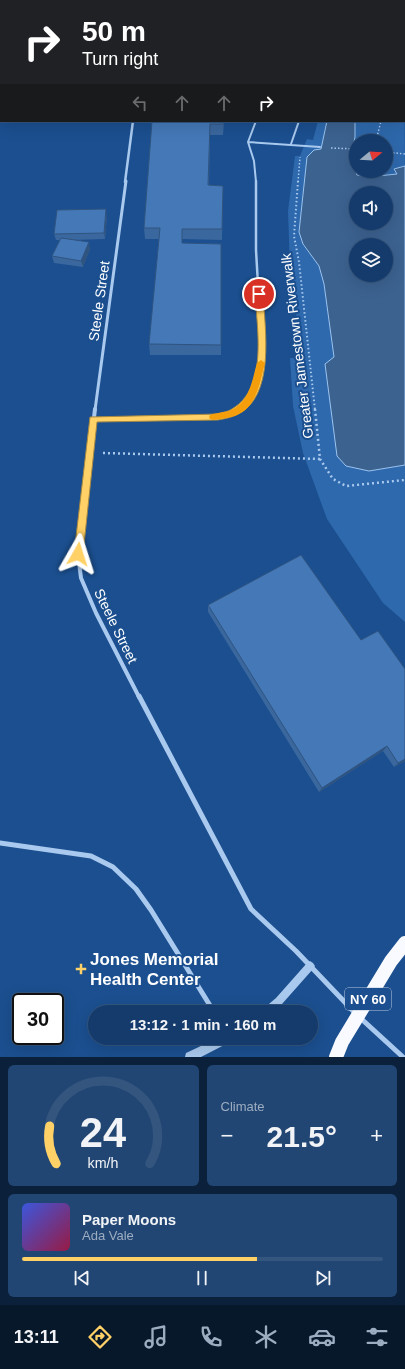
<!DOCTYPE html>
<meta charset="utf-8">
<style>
body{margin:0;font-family:Arial,sans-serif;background:#214673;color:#f1f3f6;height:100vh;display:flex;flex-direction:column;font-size:15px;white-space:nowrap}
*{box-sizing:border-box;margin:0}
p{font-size:13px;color:#9dadc1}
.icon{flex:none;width:22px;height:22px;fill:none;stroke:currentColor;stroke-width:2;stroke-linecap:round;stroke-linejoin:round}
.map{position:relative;height:1057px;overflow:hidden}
.details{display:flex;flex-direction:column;gap:8px;padding:8px;background:#0b203b;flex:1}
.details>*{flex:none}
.top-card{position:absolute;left:0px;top:0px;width:405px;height:122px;box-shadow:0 4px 16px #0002,0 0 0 1px #33557e;background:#202124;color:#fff;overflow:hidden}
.needle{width:26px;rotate:72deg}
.tools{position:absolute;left:349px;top:134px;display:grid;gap:8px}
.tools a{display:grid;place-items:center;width:44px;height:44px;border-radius:50%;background:#143b6b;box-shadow:0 4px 16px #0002,0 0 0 1px #33557e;font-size:20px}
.speed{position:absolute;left:12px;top:993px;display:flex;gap:8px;font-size:20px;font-weight:700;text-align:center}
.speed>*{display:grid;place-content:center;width:52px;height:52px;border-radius:50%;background:#143b6b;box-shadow:0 4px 16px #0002,0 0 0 1px #33557e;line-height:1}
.speed .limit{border:2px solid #111;border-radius:6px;background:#fff;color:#111}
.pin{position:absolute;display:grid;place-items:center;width:34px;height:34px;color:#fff;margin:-17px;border:2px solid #fff;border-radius:50%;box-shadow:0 1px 4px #0007}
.me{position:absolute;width:44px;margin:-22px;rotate:6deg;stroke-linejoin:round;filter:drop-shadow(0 0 3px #0008)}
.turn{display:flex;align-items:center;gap:14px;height:84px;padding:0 16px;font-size:18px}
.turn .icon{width:52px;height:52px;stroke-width:2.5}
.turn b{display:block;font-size:28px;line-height:34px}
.lanes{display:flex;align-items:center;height:38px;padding:0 16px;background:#0003;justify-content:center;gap:20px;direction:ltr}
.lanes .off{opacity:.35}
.big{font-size:30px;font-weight:700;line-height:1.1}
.details .tile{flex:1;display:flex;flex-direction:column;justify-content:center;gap:6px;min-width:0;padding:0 14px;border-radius:6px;background:#214673}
.details .dial{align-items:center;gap:0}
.dial svg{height:104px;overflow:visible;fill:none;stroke:#33557e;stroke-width:7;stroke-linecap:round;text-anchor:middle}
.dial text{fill:#f1f3f6;stroke:none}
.song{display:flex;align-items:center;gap:12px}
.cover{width:48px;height:48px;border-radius:6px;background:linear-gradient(135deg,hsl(230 70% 55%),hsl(340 70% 35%))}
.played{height:4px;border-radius:2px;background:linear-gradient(90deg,#ffd166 65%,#33557e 65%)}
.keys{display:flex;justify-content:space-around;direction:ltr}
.heat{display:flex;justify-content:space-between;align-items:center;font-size:22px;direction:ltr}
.details .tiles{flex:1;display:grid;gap:8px;grid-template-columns:1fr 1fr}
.tile:last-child{grid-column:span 2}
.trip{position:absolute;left:88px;top:1005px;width:230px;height:40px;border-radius:20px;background:#143b6b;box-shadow:0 4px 16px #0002,0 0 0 1px #33557e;font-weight:700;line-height:40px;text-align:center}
.tab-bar{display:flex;height:64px;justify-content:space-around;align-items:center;background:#08182b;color:#9dadc1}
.tab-bar .icon{width:28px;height:28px}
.tab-bar .current{color:#ffd166}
.tab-bar b{font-size:18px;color:#f1f3f6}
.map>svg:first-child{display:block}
</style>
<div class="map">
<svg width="405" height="1057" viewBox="0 0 405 1057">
<rect width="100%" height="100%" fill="#1b4f8f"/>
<path fill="#2e69ad" d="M404,49l1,117 -11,3 4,5 -30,3 -12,-2 -1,-5 1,-6v7h30v-30h-30v23c-6,-14 -1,-28 -1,-43h49z
M318,121h9l-6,28 -14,8 -8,75 4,13 16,21 5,18 10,73 35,114 36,-6v157l-22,-19 -56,-84 -24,-66 -10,-47 -3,-48h12l-12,-90 -2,-57 7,-55h5l7,-17 6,1z"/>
<path fill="#3c6290" stroke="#9cc4f0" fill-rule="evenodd" d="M327,121h28v16l-3,14 4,13 -1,6 2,5 11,2 29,-3 -3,-5 11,-3v299l-36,6 -23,-5 -9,-10 -12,-92 9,-7 -10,-73 -5,-18 -16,-22 -4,-12 8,-75 7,-7 7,-1zM356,193h30v30h-30zM356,245h30v30h-30z"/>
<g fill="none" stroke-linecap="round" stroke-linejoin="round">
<path stroke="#a9c9ee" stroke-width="1.5" stroke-dasharray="1.5 2" stroke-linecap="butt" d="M376,141l5,-20
M331,148l25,1
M386,152l19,2
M298,182l2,-25"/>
<path stroke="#a9c9ee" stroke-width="2" stroke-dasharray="1.5 2.5" stroke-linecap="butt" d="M298,181l-4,55 5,26 16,148"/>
<path stroke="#a9c9ee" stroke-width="2.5" stroke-dasharray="2 3" stroke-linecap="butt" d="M315,409l5,50 13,20 13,7 59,-6
M103,453l217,6"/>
<path stroke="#a9c9ee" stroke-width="2" d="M248,142l72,5
M248,142l8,-21
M248,142l6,19 2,21
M291,144l8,-23"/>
<path stroke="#a9c9ee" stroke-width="2.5" d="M237,410l10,-7 8,-15 7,-34 -6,-104v-69"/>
<path stroke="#a9c9ee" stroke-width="3" d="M93,419l125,-2 13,-3 8,-5"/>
<path stroke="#a9c9ee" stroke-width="2.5" d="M125,182l8,-61"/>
<path stroke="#a9c9ee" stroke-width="3" d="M95,410l31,-229"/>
<path stroke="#a9c9ee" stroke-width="4" d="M95,409l-17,145 3,24 15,35 43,84"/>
<path stroke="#a9c9ee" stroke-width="5" d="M139,696l112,213 45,42 61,64 46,42
M0,843l91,13 22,11 23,22 15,21 63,102"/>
<path fill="#a9c9ee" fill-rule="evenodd" d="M310,961l3,2 2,3 -2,3 -31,35 -9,8h-12l2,-3 13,-11 31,-35z
M218,1038h16l-2,3 -31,16h-16l1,-4z"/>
<path stroke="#f8faff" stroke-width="14" d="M336,1057l6,-15 49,-81 14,-18"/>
</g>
<path fill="#3a679d" d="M238,0h25l-6,1h-18z
M343,0h35v1h-34z
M152,121h72l-1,14h-13l-1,50 14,1 -1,54 -40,-1v4l39,102v10h-71l-1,-11 10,-105h-14l-1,-11z
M107,216l-2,23 -32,1 17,9 -7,18 -29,-4 -2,-7 8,-16h-4l-2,-6z
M301,555l104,206 -11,6 -11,-16 -64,41 -111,-180v-7z"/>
<path fill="#305480" d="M106,209l1,7 -2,23 -1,-6z
M89,242l1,7 -7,18 -2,-6z
M387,746l-4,5 -64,41 3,-4z
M405,759v2l-11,6 4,-4z"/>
<path fill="#4478b7" stroke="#305480" d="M337,0h1l1,1h-10z
M351,0h27l-5,1h-21z
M152,121h71v3h-13l-2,61 15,1 -1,43h-40v14l39,1v101l-72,-1 11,-116h-16z
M106,209l-2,24 -50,1 3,-24z
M61,238l28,4 -8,19 -29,-5z
M301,555l60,85 17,-9 27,38v90l-7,4 -11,-17 -65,42 -114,-183z"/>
<path fill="#ffd166" stroke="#a68842" d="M259,292l4,2c2,35 13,104 -27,121 -6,3 -13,4 -18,5l-121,2 -14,132 -1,3 -4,1 -3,-1 -1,-3 16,-137 128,-3c4,-2 10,-2 14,-5 36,-21 25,-80 23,-115z"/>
<path fill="#f59e0b" d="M261,360l4,3c-5,19 -8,45 -30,53 -7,2 -15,3 -22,4l-3,-1 -1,-2 1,-2c7,-3 15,-2 21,-5 19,-8 21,-30 26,-47z"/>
<path fill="#ffd166" stroke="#1b4f8f" stroke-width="1.5" d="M79 963h4v4h4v4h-4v4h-4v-4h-4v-4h4z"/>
<g text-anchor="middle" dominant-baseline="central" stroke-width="4" stroke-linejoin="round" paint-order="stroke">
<rect fill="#1b4f8f" stroke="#bbcadd" stroke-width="1" x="345" y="988" width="46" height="22" rx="3"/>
<g font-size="13" font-weight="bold" fill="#fff">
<text x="368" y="999">NY 60</text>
</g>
<g font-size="14" fill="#fff" stroke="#1b4f8f">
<text transform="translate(99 301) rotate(-82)">Steele Street</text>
<text transform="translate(297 346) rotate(-97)">Greater Jamestown Riverwalk</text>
<text transform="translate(116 626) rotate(64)">Steele Street</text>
</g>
<g font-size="17" font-weight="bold" fill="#fff" stroke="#1b4f8f" text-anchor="start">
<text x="90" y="959">Jones Memorial<tspan x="90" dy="20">Health Center</tspan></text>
</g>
</g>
</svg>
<div class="tools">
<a><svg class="needle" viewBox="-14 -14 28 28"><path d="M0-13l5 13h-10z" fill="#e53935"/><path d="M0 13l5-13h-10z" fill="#9dadc1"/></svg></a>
<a><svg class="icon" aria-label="sound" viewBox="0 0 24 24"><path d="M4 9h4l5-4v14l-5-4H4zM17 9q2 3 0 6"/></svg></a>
<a><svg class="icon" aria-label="layers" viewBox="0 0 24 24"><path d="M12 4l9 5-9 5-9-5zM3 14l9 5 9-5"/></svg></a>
</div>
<div class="speed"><div class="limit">30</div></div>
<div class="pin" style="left:259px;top:294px;background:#d93025"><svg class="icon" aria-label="arrive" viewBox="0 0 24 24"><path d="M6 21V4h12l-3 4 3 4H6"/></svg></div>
<svg class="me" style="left:78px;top:554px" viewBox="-20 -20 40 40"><path d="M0-17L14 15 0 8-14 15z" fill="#ffd166" stroke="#fff" stroke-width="4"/></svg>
<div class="trip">13:12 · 1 min · 160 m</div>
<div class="top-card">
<div class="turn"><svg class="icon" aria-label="right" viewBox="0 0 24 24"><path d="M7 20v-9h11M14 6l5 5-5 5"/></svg><div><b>50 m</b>Turn right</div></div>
<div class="lanes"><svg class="icon off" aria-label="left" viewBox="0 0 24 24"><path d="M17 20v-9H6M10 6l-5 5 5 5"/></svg><svg class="icon off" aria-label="ahead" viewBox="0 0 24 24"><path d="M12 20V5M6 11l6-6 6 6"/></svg><svg class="icon off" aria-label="ahead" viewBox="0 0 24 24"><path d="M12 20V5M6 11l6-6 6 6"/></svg><svg class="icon" aria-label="right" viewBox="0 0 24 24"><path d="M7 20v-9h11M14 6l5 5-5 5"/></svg></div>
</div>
</div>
<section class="details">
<div class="tiles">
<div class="tile dial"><svg viewBox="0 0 100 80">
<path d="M14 69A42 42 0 1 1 86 69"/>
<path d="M14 69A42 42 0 0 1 9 40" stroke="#ffd166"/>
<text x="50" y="56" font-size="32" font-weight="700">24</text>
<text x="50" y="72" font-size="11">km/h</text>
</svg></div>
<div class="tile"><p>Climate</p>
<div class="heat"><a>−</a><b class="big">21.5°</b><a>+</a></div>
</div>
<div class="tile">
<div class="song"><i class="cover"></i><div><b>Paper Moons</b><p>Ada Vale</p></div></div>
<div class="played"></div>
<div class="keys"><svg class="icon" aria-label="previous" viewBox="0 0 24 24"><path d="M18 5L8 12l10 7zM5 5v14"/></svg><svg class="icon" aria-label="pause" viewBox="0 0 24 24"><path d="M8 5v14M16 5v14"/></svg><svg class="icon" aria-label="next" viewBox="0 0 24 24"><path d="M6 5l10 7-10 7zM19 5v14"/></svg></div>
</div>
</div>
</section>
<nav class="tab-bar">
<b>13:11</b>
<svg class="icon current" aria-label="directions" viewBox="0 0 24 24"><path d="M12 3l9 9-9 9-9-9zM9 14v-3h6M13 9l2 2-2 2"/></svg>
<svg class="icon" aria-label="music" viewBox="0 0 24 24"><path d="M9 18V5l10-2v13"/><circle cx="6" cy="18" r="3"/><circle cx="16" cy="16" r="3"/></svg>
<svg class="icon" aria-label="phone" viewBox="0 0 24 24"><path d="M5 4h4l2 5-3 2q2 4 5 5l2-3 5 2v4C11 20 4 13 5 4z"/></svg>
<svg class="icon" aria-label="climate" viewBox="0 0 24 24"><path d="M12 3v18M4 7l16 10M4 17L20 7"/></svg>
<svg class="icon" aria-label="car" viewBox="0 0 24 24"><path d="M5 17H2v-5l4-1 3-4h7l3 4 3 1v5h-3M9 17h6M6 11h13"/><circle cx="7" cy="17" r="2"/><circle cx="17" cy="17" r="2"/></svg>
<svg class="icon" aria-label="filters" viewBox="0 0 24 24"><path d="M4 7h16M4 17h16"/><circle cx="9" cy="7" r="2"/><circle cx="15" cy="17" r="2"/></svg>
</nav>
